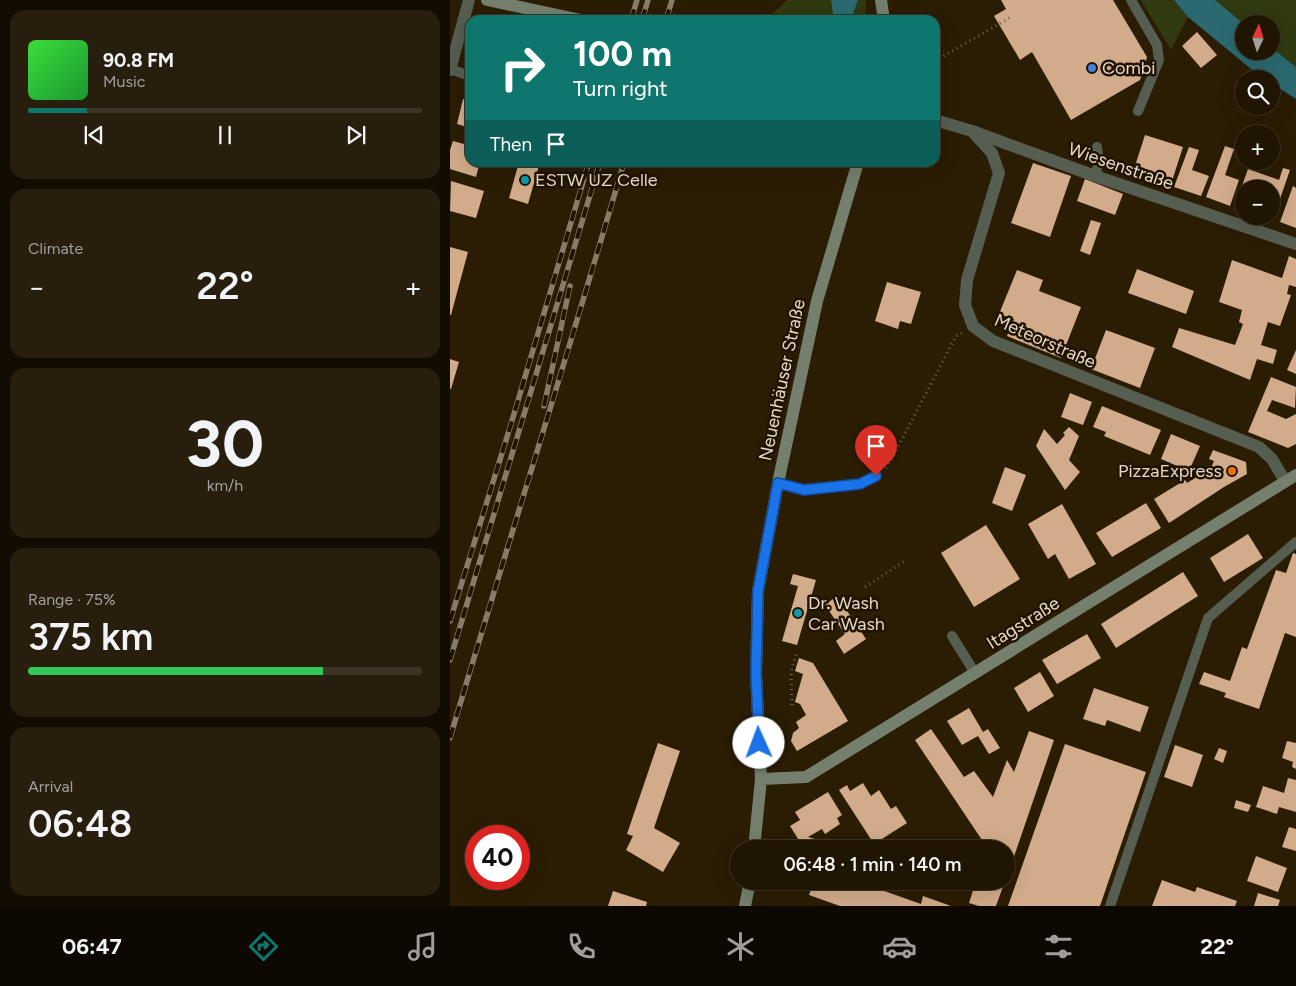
<!DOCTYPE html>
<meta charset="utf-8">
<style>
body{margin:0;font-family:Figtree,sans-serif;background:#281e0d;color:#f1f3f6;height:100vh;display:flex;flex-direction:column;font-size:19px;white-space:nowrap}
*{box-sizing:border-box;margin:0}
p{font-size:16px;color:#a29f9a}
.icon{flex:none;width:28px;height:28px;fill:none;stroke:currentColor;stroke-width:2;stroke-linecap:round;stroke-linejoin:round}
.map{position:relative;flex:1;overflow:hidden}
.side{display:flex;flex-direction:column;gap:10px;padding:10px;background:#120c02;width:450px}
.side>*{flex:none}
.hud{position:absolute;left:15px;top:15px;width:475px;height:152px;border-radius:15px;box-shadow:0 5px 20px #0002,0 0 0 1px #3d3425;background:#0f766e;color:#fff;overflow:hidden}
.needle{width:32px;rotate:4deg}
.tools{position:absolute;left:785px;top:15px;display:grid;gap:10px}
.tools a{display:grid;place-items:center;width:45px;height:45px;border-radius:50%;background:#201503;box-shadow:0 5px 20px #0002,0 0 0 1px #3d3425;font-size:25px}
.speed{position:absolute;left:15px;top:825px;display:flex;gap:10px;font-size:25px;font-weight:700;text-align:center}
.speed>*{display:grid;place-content:center;width:65px;height:65px;border-radius:50%;background:#201503;box-shadow:0 5px 20px #0002,0 0 0 1px #3d3425;line-height:1}
.speed .limit{border:8px solid #d22;background:#fff;color:#111}
.pin{position:absolute;display:grid;place-items:center;width:42px;height:42px;color:#fff;margin:-51px -21px;border-radius:50% 50% 50% 0;rotate:-45deg;box-shadow:0 0 5px #0007}
.pin .icon{rotate:45deg}
.me{position:absolute;width:55px;margin:-28px;rotate:358deg;stroke-linejoin:round;filter:drop-shadow(0 0 4px #0008)}
.turn{display:flex;align-items:center;gap:18px;height:105px;padding:0 25px;font-size:22px}
.turn .icon{width:65px;height:65px;stroke-width:2.5}
.turn b{display:block;font-size:35px;line-height:42px}
.then{display:flex;align-items:center;height:48px;padding:0 25px;background:#0003;gap:10px;font-size:19px}
.big{font-size:38px;font-weight:600;line-height:1.1}
.side .widget{flex:1;display:flex;flex-direction:column;justify-content:center;gap:8px;min-width:0;padding:0 18px;border-radius:15px;background:#281e0d}
.side .dial{align-items:center;gap:0}
.dial b{font-size:65px;line-height:1}
.song{display:flex;align-items:center;gap:15px}
.cover{width:60px;height:60px;border-radius:8px;background:linear-gradient(135deg,hsl(120 70% 55%),hsl(130 70% 35%))}
.played{height:5px;border-radius:2px;background:linear-gradient(90deg,#0f766e 15%,#3d3425 15%)}
.keys{display:flex;justify-content:space-around;direction:ltr}
.heat{display:flex;justify-content:space-between;align-items:center;font-size:28px;direction:ltr}
.charge{height:8px;border-radius:4px;background:linear-gradient(90deg,#34c759 75%,#3d3425 0)}
.trip{position:absolute;left:280px;top:840px;width:285px;height:50px;border-radius:25px;background:#201503;box-shadow:0 5px 20px #0002,0 0 0 1px #3d3425;font-weight:600;line-height:50px;text-align:center}
.menu{display:flex;height:80px;justify-content:space-around;align-items:center;background:#0d0801;color:#a29f9a}
.menu .icon{width:35px;height:35px}
.menu .current{color:#0f766e}
.menu b{font-size:22px;color:#f1f3f6}
main{display:flex;flex:1;min-height:0}
.map>svg:first-child{display:block}
</style>
<main>
<section class="side">
<div class="widget">
<div class="song"><i class="cover"></i><div><b>90.8 FM</b><p>Music</p></div></div>
<div class="played"></div>
<div class="keys"><svg class="icon" aria-label="previous" viewBox="0 0 24 24"><path d="M18 5L8 12l10 7zM5 5v14"/></svg><svg class="icon" aria-label="pause" viewBox="0 0 24 24"><path d="M8 5v14M16 5v14"/></svg><svg class="icon" aria-label="next" viewBox="0 0 24 24"><path d="M6 5l10 7-10 7zM19 5v14"/></svg></div>
</div>
<div class="widget"><p>Climate</p>
<div class="heat"><a>−</a><b class="big">22°</b><a>+</a></div>
</div>
<div class="widget dial"><b>30</b><p>km/h</p></div>
<div class="widget"><p>Range · 75%</p><b class="big">375 km</b><div class="charge"></div></div>
<div class="widget"><p>Arrival</p><b class="big">06:48</b></div>
</section>
<div class="map">
<svg width="846" height="906" viewBox="0 0 846 906">
<rect width="100%" height="100%" fill="#2b1c04"/>
<path fill="#313910" d="M337,0h79l-1,20h-99z
M691,0h33l14,17 -17,33z
M765,0h81v67l-25,-20v-23h-27z"/>
<path fill="#2b6970" d="M381,0h27l-7,19 -17,1z
M724,0h41l29,24v27h27v-4l25,20v32l-25,-16v-4h-7l-8,-6 -68,-56z"/>
<path fill="#d1ab8a" d="M551,0h112l34,57 -7,23 -69,40 -39,-68 -12,8 -26,-44 12,-7z
M747,32l20,23 -16,13 -19,-22z
M13,99l7,2v27l-13,-4z
M695,135l38,12 -12,37 -38,-12z
M15,140l5,2v20h10l-4,15 -26,-8v-19l3,-9 11,3z
M775,146l9,3 -9,26 14,5 -9,26 -24,-9z
M739,147l10,3 -7,20 17,6 -8,20 -27,-9z
M69,162h21l-12,42 -19,-6z
M583,163l38,13 -21,61 -39,-14z
M833,168l7,2 -17,49 -8,-2 6,-1v-27h-27v20l-9,-3 13,-37 31,11z
M635,179l38,15 -8,21 -38,-14z
M1,181l33,10 -8,27 -26,-7z
M843,186l3,2v40l-16,-6z
M641,220l10,3 -11,32 -10,-4z
M0,247l18,5 -17,63h-1z
M839,256l7,3v28l-7,-2 -2,9 4,1 -11,31 -12,-4 -7,23 16,5 -4,14 -16,-5 -7,21 -78,-33 7,-19 56,17 8,-21 -4,-2 3,-12 -23,-8 13,-42 50,18z
M687,269l57,22 -8,23 -58,-21z
M567,270l26,10 -4,11 42,16 -20,51 -54,-22 7,-17 -15,-5z
M437,282l34,10 -10,32 -11,-3 -2,8 -23,-8z
M656,330l49,18 -15,40 -49,-19z
M846,350v24l-9,-4z
M0,359l9,3 -8,27h-1z
M821,377l25,10 -1,21 -23,-8 -5,11 19,8 10,-5v30l-8,4 -40,-16z
M620,393l22,9 -9,23 -22,-8z
M652,406l59,24 -11,25 -46,-19 2,-4 -13,-5z
M619,427l10,9 -10,24 11,12 -15,18 -29,-44 8,-17 13,15 8,-9 -2,-2z
M721,434l29,12 -11,25 -28,-12z
M763,450l33,12 1,12 -23,13 -55,36 -15,-24 31,-19 2,3 24,-15 3,-7 -5,-2z
M555,467l21,8 -14,36 -20,-8z
M696,503l15,25 -49,29 -16,-24z
M612,504l34,60 -27,15 -14,-25 -7,5 -20,-35z
M536,525l34,54 -46,28 -33,-54z
M798,534l15,24 -39,24 -14,-24z
M843,553l3,1v83l-11,-4 -26,76 -35,-12 2,-4 -27,-9 5,-12 26,9 12,-34 5,2 29,-79 10,3z
M733,572l15,24 -82,52 -15,-24z
M343,574l23,6 -19,65 -15,-4 16,-55 -8,-2z
M387,596l29,43 -22,15 -8,-13 9,-7 -20,-29z
M637,634l14,24 -44,26 -15,-24z
M349,658l14,5 35,58 -51,30 -6,-10 2,-8 6,-5 -3,-6 10,-7 -6,-11 -5,-2 8,-28 -8,-3z
M590,672l14,24 -26,16 -14,-24z
M644,688l55,19 -9,25 -33,-12 -2,6 -22,-7z
M519,708l14,24 5,-3 12,19 -11,6 -11,-18 -16,9 -15,-24z
M481,729l33,48 10,-6 19,26 14,-37 7,12 15,-41 25,9 -47,137 -1,-28h-18l-73,-109z
M837,741l9,2v26l-4,-2 1,-5 -11,-4z
M208,743l22,8 -26,77 26,15 -17,29 -37,-22 7,-14 -6,-2z
M615,744l81,28 -46,134h-92z
M725,745l28,10 -11,32 -28,-10z
M769,748l8,3 -4,12 -9,-4z
M838,778l8,2v32l-17,-5 -2,7 -21,-7 7,-21 21,7z
M413,783l8,13 8,-6 12,19 5,-3 11,17 -33,21 -35,-54 8,-5 3,6z
M378,792l14,23 -5,3 3,6 -15,10 -3,-5 -14,8 16,5 3,-2 8,1 17,8 -53,-1 3,-8 -2,2 -10,-16 10,-6 -5,-8z
M786,800l15,5 -3,7 -14,-4z
M839,827l7,2v22l-14,-4z
M806,856l31,12 -9,24 -31,-11z
M712,880l33,12 2,-5 40,14 -2,5h-83z
M364,881h42l65,23 2,-8 28,10h-111l-31,-11z
M526,881h29l-9,25h-17l-10,-3z
M163,891l34,11 -1,4h-38z
M808,893l22,7 -2,6h-24z"/>
<g fill="none" stroke-linecap="round" stroke-linejoin="round">
<path stroke="#6e614c" stroke-width="3" stroke-dasharray="1 4" stroke-linecap="butt" d="M485,61l76,-44
M436,468l2,-2 68,-130 6,-3
M415,587l41,-27
M342,705l-1,-33 6,-21"/>
<path stroke="#565d51" stroke-width="10" d="M681,0l26,45 2,15 -21,51
M0,69l20,7
M645,176l4,-14 -2,-15
M328,483l26,6 56,-5 16,-8
M502,636l23,37
M660,906l98,-288 88,-76"/>
<path stroke="#565d51" stroke-width="12" d="M0,70l19,-70
M485,120l37,11 123,45 201,68
M522,131l20,22 7,20 -32,107 -2,25 8,21 20,15 266,106 13,12 13,22"/>
<path stroke="#74806d" stroke-width="12" d="M37,0l94,20
M431,0l3,20
M311,779l45,-2 490,-302
M304,849l7,-70 -5,-106 2,-82 20,-108 39,-182 41,-139
M295,906l5,-25"/>
<g stroke="#887b68" stroke-width="5.5">
<path id="rail" d="M181,20l6,-20
M192,20l6,-20
M216,20l6,-20
M94,406l26,-120
M0,621l61,-197 78,-262
M0,660l150,-498
M0,738c57,-192 118,-383 174,-576"/>
</g>
<use href="#rail" stroke="#221300" stroke-width="4" stroke-dasharray="11" stroke-linecap="butt"/>
</g>
<g fill="none" stroke-linecap="round" stroke-linejoin="round">
<g stroke="#114b97" stroke-width="12">
<path id="route" d="M309,743l-3,-70 2,-82 20,-108 26,7 56,-6 16,-8"/>
</g>
<use href="#route" stroke="#1a73e8" stroke-width="9"/>
</g>
<circle fill="#3f7fe0" stroke="#221300" stroke-width="2" cx="642" cy="68" r="5"/>
<g fill="#0f9aa8" stroke="#221300" stroke-width="2">
<circle cx="75" cy="180" r="5"/>
<circle cx="348" cy="613" r="5"/>
</g>
<circle fill="#e8710a" stroke="#221300" stroke-width="2" cx="782" cy="471" r="5"/>
<g text-anchor="middle" dominant-baseline="central" stroke-width="5" stroke-linejoin="round" paint-order="stroke">
<g font-size="18" fill="#e3d8ca" stroke="#221300" text-anchor="start">
<text x="652" y="68">Combi</text>
<text x="85" y="180">ESTW UZ Celle</text>
<text x="772" y="471" text-anchor="end">PizzaExpress</text>
<text x="358" y="603">Dr. Wash<tspan x="358" dy="21">Car Wash</tspan></text>
</g>
<g font-size="18" fill="#e3d8ca" stroke="#221300">
<text transform="translate(671 166) rotate(19)">Wiesenstraße</text>
<text transform="translate(595 341) rotate(24)">Meteorstraße</text>
<text transform="translate(332 380) rotate(-78)">Neuenhäuser Straße</text>
<text transform="translate(573 623) rotate(-32)">Itagstraße</text>
</g>
</g>
</svg>
<div class="tools">
<a><svg class="needle" viewBox="-14 -14 28 28"><path d="M0-13l5 13h-10z" fill="#e53935"/><path d="M0 13l5-13h-10z" fill="#a29f9a"/></svg></a>
<a><svg class="icon" aria-label="search" viewBox="0 0 24 24"><circle cx="10" cy="10" r="6"/><path d="M15 15l6 6"/></svg></a>
<a>+</a>
<a>−</a>
</div>
<div class="speed"><div class="limit">40</div></div>
<div class="pin" style="left:426px;top:476px;background:#d93025"><svg class="icon" aria-label="arrive" viewBox="0 0 24 24"><path d="M6 21V4h12l-3 4 3 4H6"/></svg></div>
<svg class="me" style="left:309px;top:743px" viewBox="-20 -20 40 40"><circle r="19" fill="#fff"/><path d="M0-13L10 11 0 6-10 11z" fill="#1a73e8"/></svg>
<div class="trip">06:48 · 1 min · 140 m</div>
<div class="hud">
<div class="turn"><svg class="icon" aria-label="right" viewBox="0 0 24 24"><path d="M7 20v-9h11M14 6l5 5-5 5"/></svg><div><b>100 m</b>Turn right</div></div>
<div class="then">Then<svg class="icon" aria-label="arrive" viewBox="0 0 24 24"><path d="M6 21V4h12l-3 4 3 4H6"/></svg></div>
</div>
</div>
</main>
<nav class="menu">
<b>06:47</b>
<svg class="icon current" aria-label="directions" viewBox="0 0 24 24"><path d="M12 3l9 9-9 9-9-9zM9 14v-3h6M13 9l2 2-2 2"/></svg>
<svg class="icon" aria-label="music" viewBox="0 0 24 24"><path d="M9 18V5l10-2v13"/><circle cx="6" cy="18" r="3"/><circle cx="16" cy="16" r="3"/></svg>
<svg class="icon" aria-label="phone" viewBox="0 0 24 24"><path d="M5 4h4l2 5-3 2q2 4 5 5l2-3 5 2v4C11 20 4 13 5 4z"/></svg>
<svg class="icon" aria-label="climate" viewBox="0 0 24 24"><path d="M12 3v18M4 7l16 10M4 17L20 7"/></svg>
<svg class="icon" aria-label="car" viewBox="0 0 24 24"><path d="M5 17H2v-5l4-1 3-4h7l3 4 3 1v5h-3M9 17h6M6 11h13"/><circle cx="7" cy="17" r="2"/><circle cx="17" cy="17" r="2"/></svg>
<svg class="icon" aria-label="filters" viewBox="0 0 24 24"><path d="M4 7h16M4 17h16"/><circle cx="9" cy="7" r="2"/><circle cx="15" cy="17" r="2"/></svg>
<b>22°</b>
</nav>
